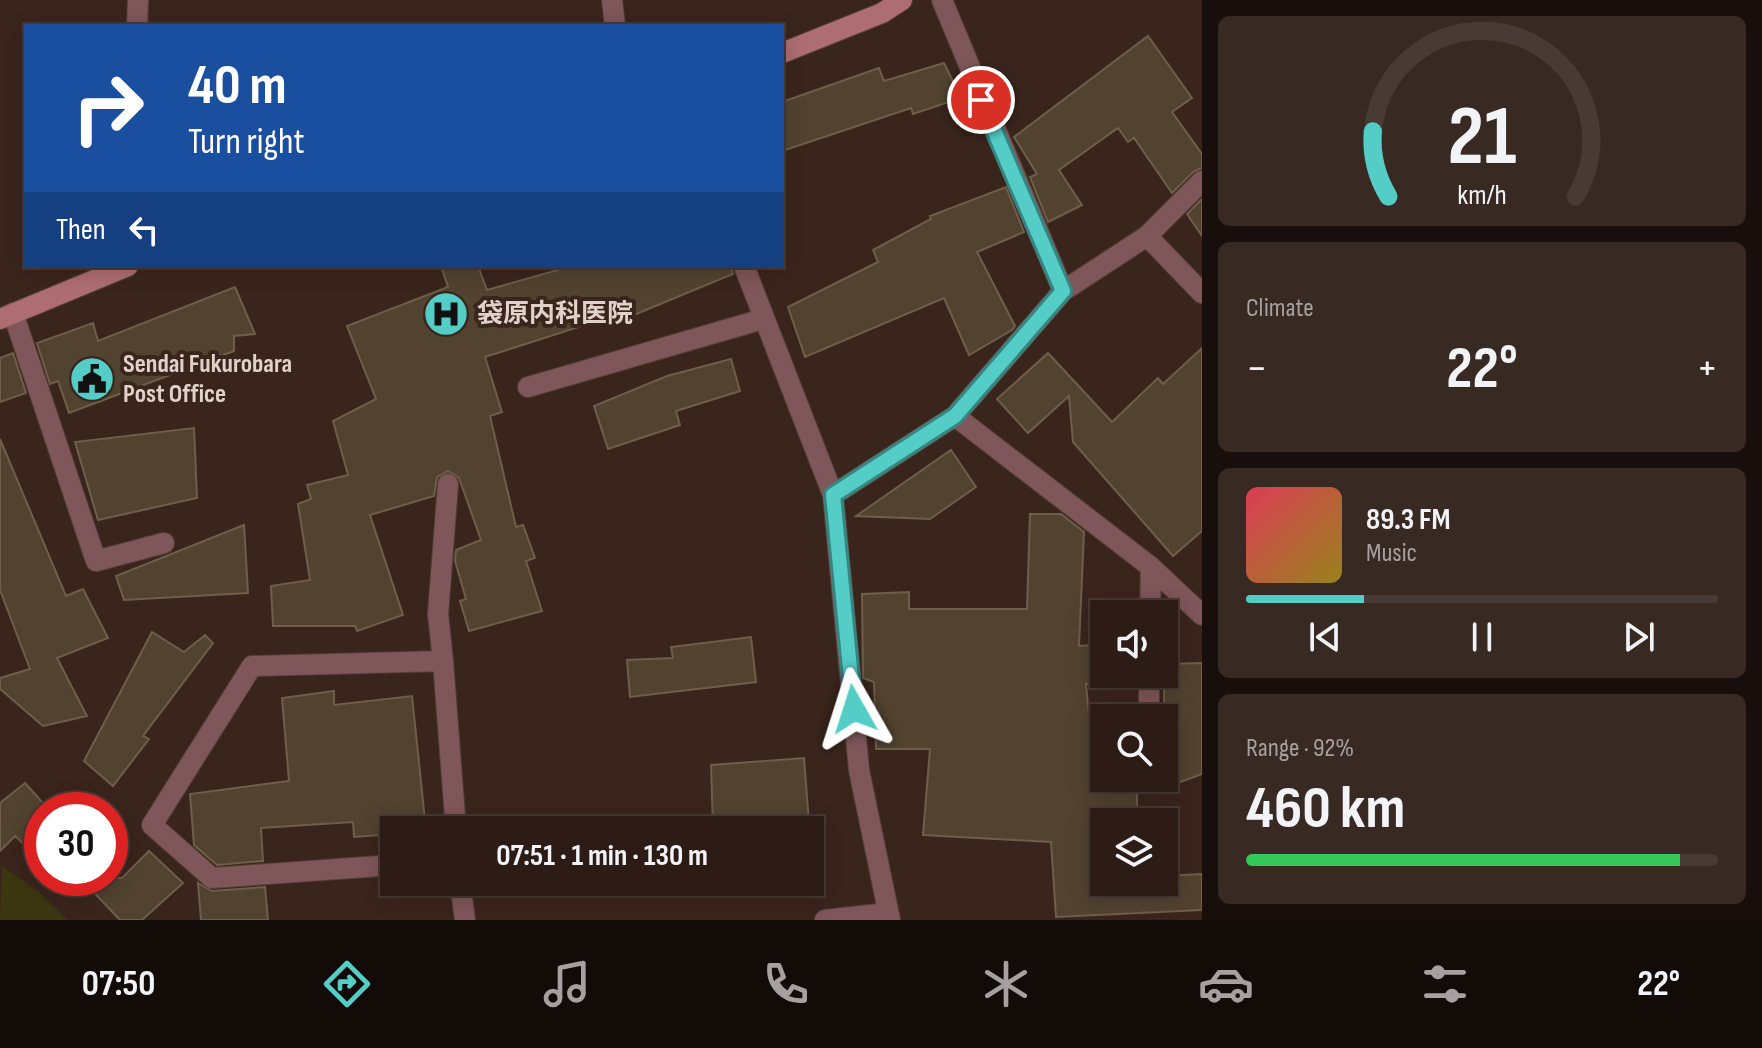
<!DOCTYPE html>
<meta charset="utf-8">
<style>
body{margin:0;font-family:"Sofia Sans Condensed","Noto Sans JP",sans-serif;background:#382922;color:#f1f3f6;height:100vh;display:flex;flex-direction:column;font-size:30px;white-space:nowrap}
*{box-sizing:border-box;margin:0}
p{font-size:26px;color:#a6a1a0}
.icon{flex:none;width:44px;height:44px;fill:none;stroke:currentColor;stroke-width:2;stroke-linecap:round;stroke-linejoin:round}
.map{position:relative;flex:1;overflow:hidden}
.panel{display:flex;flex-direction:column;gap:16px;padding:16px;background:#180f0c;width:560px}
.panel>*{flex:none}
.guide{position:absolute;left:24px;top:24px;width:760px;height:244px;border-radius:0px;box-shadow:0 4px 20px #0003,0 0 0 2px #483a34;background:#1a4fa0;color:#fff;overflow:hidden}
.controls{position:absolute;left:1090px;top:600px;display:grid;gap:16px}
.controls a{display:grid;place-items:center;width:88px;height:88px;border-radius:0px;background:#2c1c15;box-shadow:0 4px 20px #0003,0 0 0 2px #483a34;font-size:40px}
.speed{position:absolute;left:24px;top:792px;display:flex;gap:16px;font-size:40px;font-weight:700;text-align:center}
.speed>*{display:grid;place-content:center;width:104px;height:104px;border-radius:50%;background:#2c1c15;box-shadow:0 4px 20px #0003,0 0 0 2px #483a34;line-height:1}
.speed .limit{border:12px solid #d22;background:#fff;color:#111}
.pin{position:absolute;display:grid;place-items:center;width:68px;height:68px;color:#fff;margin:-34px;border:4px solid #fff;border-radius:50%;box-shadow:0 2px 8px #0007}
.me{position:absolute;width:88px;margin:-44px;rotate:354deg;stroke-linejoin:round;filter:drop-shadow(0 0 6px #0008)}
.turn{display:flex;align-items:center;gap:28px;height:168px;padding:0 32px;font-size:36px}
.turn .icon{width:104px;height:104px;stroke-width:2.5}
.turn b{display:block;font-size:56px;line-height:68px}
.then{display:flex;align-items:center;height:76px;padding:0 32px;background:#0003;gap:16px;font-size:30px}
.big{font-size:60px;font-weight:700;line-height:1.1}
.panel .card{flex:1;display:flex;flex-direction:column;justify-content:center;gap:12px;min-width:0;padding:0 28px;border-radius:12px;background:#382922}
.panel .dial{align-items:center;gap:0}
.dial svg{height:208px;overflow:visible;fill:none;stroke:#483a34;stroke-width:7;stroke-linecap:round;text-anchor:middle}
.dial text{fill:#f1f3f6;stroke:none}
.song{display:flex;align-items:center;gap:24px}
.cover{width:96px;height:96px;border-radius:12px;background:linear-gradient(135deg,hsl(350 70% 55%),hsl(50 70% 35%))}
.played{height:8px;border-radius:4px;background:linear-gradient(90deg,#54cdc7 25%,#483a34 25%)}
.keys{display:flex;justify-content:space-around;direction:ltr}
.heat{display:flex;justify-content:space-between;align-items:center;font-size:44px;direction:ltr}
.charge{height:12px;border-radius:6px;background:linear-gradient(90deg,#34c759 92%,#483a34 0)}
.trip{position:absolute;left:380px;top:816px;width:444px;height:80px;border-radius:0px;background:#2c1c15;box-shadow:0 4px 20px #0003,0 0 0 2px #483a34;font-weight:700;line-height:80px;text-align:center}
.dock{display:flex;height:128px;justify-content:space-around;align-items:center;background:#120b08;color:#a6a1a0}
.dock .icon{width:56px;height:56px}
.dock .on{color:#54cdc7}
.dock b{font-size:36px;color:#f1f3f6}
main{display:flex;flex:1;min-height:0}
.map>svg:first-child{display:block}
</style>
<main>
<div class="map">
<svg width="1202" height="920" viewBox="0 0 1202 920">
<rect width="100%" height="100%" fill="#3a251c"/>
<path fill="#3c3711" d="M2,866l37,26 28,28h-67z"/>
<path fill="#524330" stroke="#6e5e4a" stroke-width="2" d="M1148,36l44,62 -20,14 30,42v14l-9,4 -21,21 -38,-55 -6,4 -10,-14 -59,42 23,35 -34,17 -18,-45 7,-3 -23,-37z
M944,63l17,35 -48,16 -2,-6 -129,43v-49l97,-34 5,13z
M1006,187l18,45 -47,20 38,74 -3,4 -43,25 -25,-57 -139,59 -17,-50 90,-45 -5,-12 58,-31 -1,-3z
M1202,199v37l-15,-22z
M441,266h37l9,24 85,-24h159l2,8 -104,43 -29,7v-4l-115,37 17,55 -12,4 26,111 7,-2 12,33 -9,3 16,50 -73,20 -9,-30 6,-2 -11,-38 1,-11 25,-10 -22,-62 -11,-7 -11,6 -3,19 -64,19 33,100 -46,16 -2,-5h-82l-2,-40 39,-6 -12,-76 13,-5 -4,-14 41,-10 -15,-54 43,-22 -29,-73 101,-39z
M235,287l20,47 -21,2v15l-165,62 -11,-32 -8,3 -13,-41 56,-20 5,18z
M1202,348v183l-29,25 -100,-114 -4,-46 -41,37 -31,-34 51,-46 64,69 46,-44 5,6z
M13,353l13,40 -26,9v-44z
M731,359l9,32 -64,20 4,14 -72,24 -14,-43 73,-30z
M194,428l3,70 -99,22 -23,-78z
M0,439l66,157 17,-7 25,49 -51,20 30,58 -44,10 -43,-37v-11l30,-9 -30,-79z
M951,450l25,37 -46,32 -74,-3z
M1030,514h31l23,18 -5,114 13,-1 3,38 -9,1 8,82h10v12h32l2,44h-34v60h60v-6l38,-2v36l-146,7 -5,-75 -128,-7 7,-86h-54l-2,-67 -11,-4 -1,-84 47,-2v17h118z
M244,525l4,68 -124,7 -8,-24z
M152,632l32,20 21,-17 8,8 -70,93 6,3 -36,47 -29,-25z
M751,637l5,45 -126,15 -3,-37 46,-2 -2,-11z
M1202,663v111l-38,14v-124z
M334,691v14l78,-9 14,134h-32v4l-40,3 -1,-15 -92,6 2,33 -46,4 -23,-20 -4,-51 99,-13 -7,-83z
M804,758l5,65 -96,5 -2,-63z
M25,783l17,19v59l-27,-25 -15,15v-48z
M149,851l34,32 -41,37h-22l-40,-42h42z
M198,883l14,8 53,-4 3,33h-67z"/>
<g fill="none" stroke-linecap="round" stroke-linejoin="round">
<g stroke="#554138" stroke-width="22">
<path id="street" d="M612,0l3,26
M942,0l121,291
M137,26l1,-26
M1147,236l55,57
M744,266l89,229 26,275 31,150
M13,313l83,248 68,-18
M528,387l235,-68
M955,416l196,151 51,48
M833,495l122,-79 108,-125 84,-55 55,-55
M1150,614l1,-47
M443,661l-5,-47 10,-130
M1149,718v-44
M394,865l-182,13 -60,-53 100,-159 191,-5 13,169
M460,882l5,38
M825,920l63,-7"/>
</g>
<g stroke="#554138" stroke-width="22">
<path id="secondary" d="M782,53l100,-40 20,-13
M0,319l128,-53"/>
</g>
<use href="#street" stroke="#7f5659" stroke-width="20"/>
<use href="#secondary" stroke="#ae6d72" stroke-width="20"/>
</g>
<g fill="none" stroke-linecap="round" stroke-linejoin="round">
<g stroke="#378581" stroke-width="20">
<path id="route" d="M854,709l-21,-214 122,-79 108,-125 -82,-191"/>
</g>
<use href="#route" stroke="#54cdc7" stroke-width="14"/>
</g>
<defs>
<g id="hospital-disc" transform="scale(2.3)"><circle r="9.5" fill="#54cdc7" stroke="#3a251c"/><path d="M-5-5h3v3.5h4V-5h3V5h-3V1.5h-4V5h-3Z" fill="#111"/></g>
<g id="civic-disc" transform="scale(2.3)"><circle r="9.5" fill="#54cdc7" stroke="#3a251c"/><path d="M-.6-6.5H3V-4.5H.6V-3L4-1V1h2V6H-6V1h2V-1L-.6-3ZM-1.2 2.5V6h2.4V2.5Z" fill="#111"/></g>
</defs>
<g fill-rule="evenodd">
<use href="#hospital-disc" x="446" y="314"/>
<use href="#civic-disc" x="92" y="379"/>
</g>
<g text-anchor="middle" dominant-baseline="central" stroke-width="8" stroke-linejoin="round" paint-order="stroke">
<g font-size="26" font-weight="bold" fill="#e0d1cb" stroke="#3a251c" text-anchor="start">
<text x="477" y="314">袋原内科医院</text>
<text x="123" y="364">Sendai Fukurobara<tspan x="123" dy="30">Post Office</tspan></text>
</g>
</g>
</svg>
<div class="controls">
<a><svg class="icon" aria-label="sound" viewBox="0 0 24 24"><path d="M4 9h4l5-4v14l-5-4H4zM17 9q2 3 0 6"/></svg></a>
<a><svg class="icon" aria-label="search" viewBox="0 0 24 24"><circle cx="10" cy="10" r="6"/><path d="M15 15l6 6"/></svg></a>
<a><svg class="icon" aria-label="layers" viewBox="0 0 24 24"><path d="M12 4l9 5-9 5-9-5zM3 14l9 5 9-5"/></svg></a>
</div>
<div class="speed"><div class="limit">30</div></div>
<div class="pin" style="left:981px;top:100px;background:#d93025"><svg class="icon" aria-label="arrive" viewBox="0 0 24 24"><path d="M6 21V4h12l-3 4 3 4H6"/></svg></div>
<svg class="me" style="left:854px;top:709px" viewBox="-20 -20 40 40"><path d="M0-17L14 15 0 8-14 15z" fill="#54cdc7" stroke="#fff" stroke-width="4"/></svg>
<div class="trip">07:51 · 1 min · 130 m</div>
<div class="guide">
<div class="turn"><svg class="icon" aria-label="right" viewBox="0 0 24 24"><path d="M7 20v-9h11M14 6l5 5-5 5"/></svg><div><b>40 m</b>Turn right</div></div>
<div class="then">Then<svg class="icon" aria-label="left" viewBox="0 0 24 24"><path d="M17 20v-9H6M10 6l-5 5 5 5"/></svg></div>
</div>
</div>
<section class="panel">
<div class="card dial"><svg viewBox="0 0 100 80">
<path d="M14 69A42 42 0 1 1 86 69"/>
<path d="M14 69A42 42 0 0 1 8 44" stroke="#54cdc7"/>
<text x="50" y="56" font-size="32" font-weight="700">21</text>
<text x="50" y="72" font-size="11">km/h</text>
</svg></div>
<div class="card"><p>Climate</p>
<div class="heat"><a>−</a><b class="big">22°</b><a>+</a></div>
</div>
<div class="card">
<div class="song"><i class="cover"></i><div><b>89.3 FM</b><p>Music</p></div></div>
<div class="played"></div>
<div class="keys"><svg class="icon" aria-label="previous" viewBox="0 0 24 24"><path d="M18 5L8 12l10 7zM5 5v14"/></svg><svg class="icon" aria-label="pause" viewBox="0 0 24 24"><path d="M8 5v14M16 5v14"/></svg><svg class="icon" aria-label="next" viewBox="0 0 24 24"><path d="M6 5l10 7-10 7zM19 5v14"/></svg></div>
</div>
<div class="card"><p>Range · 92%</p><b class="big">460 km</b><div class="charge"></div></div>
</section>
</main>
<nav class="dock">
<b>07:50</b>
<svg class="icon on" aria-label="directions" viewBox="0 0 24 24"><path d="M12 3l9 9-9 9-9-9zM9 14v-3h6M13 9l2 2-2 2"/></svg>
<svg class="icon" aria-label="music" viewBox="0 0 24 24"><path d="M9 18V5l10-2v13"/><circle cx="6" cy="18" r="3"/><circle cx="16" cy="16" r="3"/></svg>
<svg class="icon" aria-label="phone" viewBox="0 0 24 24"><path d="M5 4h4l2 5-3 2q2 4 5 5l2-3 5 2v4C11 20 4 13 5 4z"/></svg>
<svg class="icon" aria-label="climate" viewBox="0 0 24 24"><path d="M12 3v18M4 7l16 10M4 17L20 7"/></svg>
<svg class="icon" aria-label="car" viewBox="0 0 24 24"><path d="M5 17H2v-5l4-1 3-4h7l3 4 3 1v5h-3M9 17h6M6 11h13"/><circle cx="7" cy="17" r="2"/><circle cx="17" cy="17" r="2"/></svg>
<svg class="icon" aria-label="filters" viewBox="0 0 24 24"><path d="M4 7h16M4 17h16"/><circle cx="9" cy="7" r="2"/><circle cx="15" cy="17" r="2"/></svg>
<b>22°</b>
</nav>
